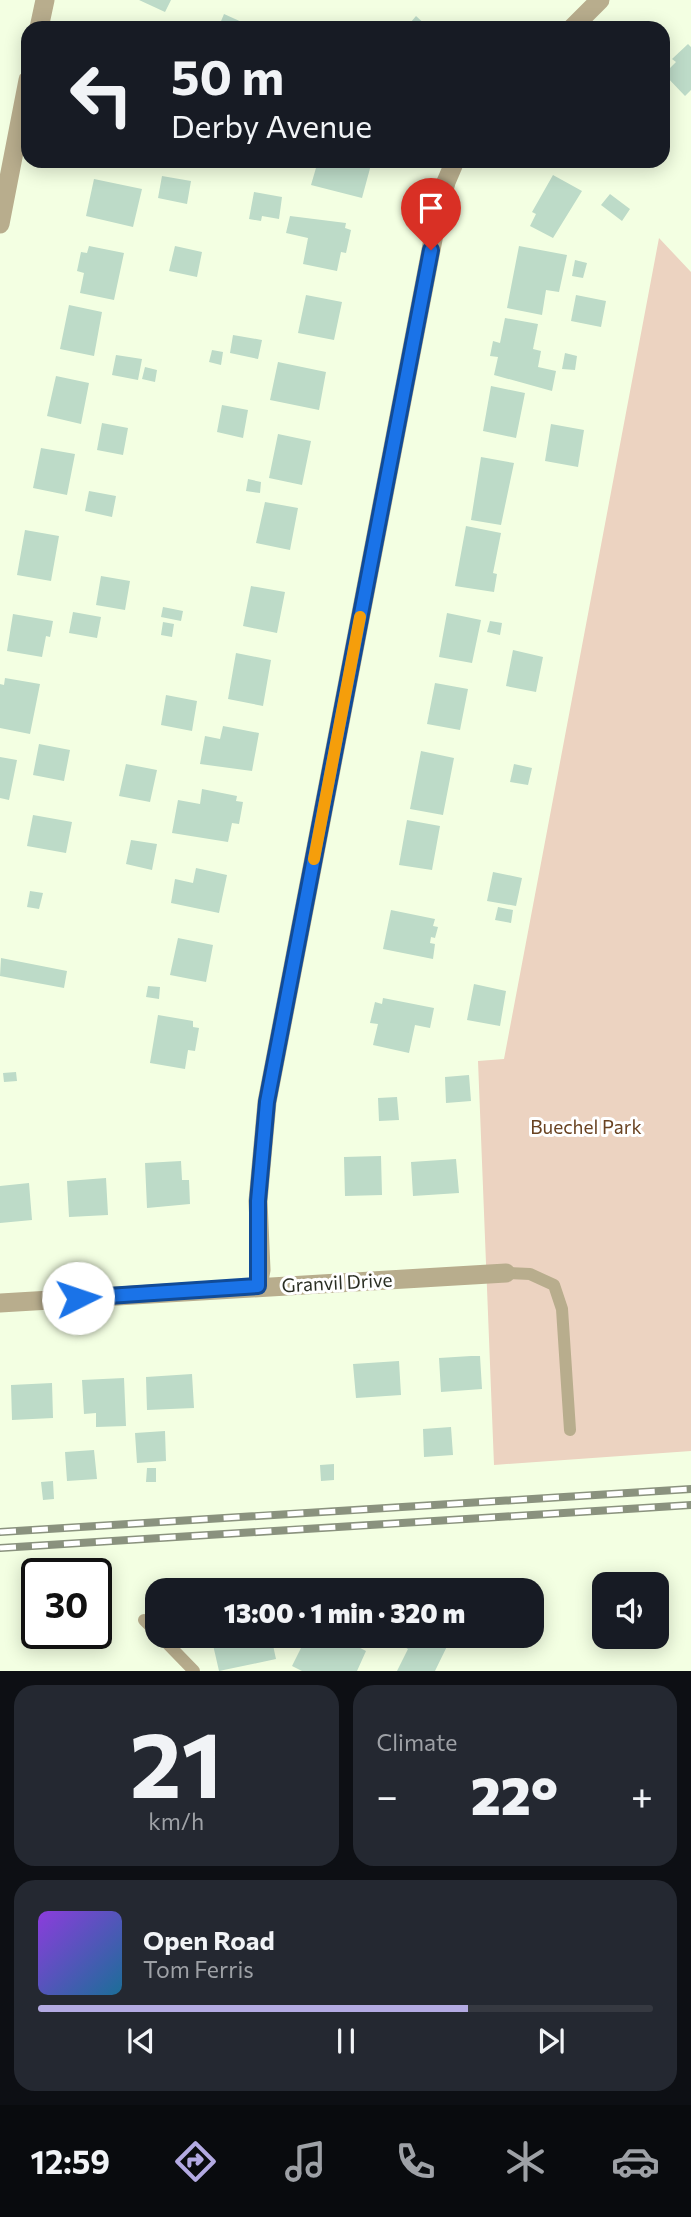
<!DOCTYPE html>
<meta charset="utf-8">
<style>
body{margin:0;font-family:Commissioner,sans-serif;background:#242831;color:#f1f3f6;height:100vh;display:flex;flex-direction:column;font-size:26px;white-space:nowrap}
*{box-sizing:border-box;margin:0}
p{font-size:23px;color:#9ea1a6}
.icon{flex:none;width:38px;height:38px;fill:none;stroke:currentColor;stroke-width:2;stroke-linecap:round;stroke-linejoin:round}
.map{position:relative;height:1671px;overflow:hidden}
.details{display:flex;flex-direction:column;gap:14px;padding:14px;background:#0d0f14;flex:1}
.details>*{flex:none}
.top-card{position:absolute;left:21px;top:21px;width:649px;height:147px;border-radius:21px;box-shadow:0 4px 18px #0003;background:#171b24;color:#f1f3f6;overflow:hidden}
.buttons{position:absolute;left:592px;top:1572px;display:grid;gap:14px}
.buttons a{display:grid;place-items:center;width:77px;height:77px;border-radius:14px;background:#171b24;box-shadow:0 4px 18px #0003;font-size:35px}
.speed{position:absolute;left:21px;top:1558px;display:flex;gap:14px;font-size:35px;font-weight:700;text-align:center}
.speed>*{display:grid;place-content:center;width:91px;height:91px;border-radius:50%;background:#171b24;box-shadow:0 4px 18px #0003;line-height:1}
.speed .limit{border:4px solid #111;border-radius:10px;background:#fff;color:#111}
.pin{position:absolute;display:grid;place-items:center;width:60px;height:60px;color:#fff;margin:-72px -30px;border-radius:50% 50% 50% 0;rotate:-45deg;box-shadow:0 0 7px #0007}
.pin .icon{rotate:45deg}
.me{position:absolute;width:77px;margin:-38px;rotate:86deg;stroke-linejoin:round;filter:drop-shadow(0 0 5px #0008)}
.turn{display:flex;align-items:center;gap:24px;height:147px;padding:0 35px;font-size:32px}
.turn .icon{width:91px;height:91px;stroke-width:2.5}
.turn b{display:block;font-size:49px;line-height:60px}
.big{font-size:52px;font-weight:800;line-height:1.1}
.details .widget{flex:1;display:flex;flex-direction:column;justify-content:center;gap:10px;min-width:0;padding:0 24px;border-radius:21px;background:#242831}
.details .dial{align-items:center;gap:0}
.dial b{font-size:91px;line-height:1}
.song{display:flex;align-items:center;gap:21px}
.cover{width:84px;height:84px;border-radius:10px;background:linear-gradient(135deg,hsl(270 70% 55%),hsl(200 70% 35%))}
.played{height:7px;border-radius:4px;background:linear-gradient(90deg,#b3aae2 70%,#363941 70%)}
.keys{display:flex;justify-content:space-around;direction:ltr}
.heat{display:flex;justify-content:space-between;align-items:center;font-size:38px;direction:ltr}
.details .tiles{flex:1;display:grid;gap:14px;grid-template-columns:1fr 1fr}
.widget:last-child{grid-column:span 2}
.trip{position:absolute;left:145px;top:1578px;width:399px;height:70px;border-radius:21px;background:#171b24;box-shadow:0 4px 18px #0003;font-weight:800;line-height:70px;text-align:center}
.tab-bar{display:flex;height:112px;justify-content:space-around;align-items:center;background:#090b0e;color:#9ea1a6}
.tab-bar .icon{width:49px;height:49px}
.tab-bar .on{color:#b3aae2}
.tab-bar b{font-size:32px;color:#f1f3f6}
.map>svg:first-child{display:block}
</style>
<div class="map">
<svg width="691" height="1671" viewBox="0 0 691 1671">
<rect width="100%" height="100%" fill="#f3ffe2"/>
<path fill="#ecd3c1" d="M659,238l32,34v1179l-197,14 -16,-404 26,-2z"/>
<path fill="#bddbc8" d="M139,0h32l-6,12z
M224,14l20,9 -2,5 -23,-2z
M416,16l13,12h-23z
M688,44l3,3v43l-6,6 -21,-22 12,-12 -4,-3z
M318,161h54l-10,37 -51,-13z
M553,175l29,16 -29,47 -23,-12 6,-12 -4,-2z
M162,176l29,5 -4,23 -29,-6z
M94,179l48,10 -9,38 -47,-11z
M254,192l28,5 -3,22 -17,-3 -1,5 -12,-2z
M610,194l20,15 -8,12 -21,-16z
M290,216l56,7 -1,5 6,2 -5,23 -5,-1 -4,19 -34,-7 5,-26 -22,-5z
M89,246l35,7 -10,47 -34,-7 4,-20 -7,-2 4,-19 6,1z
M175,246l27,6 -5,25 -28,-6z
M519,246l48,9 -8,37 -13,-2 -4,25 -35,-7z
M575,260l12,3 -4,15 -11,-2z
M306,295l36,7 -8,38 -36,-7z
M576,295l30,6 -5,26 -30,-6z
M69,305l33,7 -8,44 -34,-7z
M505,318l33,6 -5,25 8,2 -3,16 18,4 -4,20 -58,-16 4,-18 -8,-1 3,-15 7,2z
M233,335l29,5 -4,19 -28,-6z
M212,350l11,2 -2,13 -12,-3z
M565,353l12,3 -2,14 -13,-1z
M116,355l26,4 -4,21 -26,-5z
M278,362l48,10 -7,38 -49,-10z
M145,367l12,3 -2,12 -13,-3z
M56,376l33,7 -8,41 -34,-8z
M491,386l34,7 -9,45 -33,-7z
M222,405l26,5 -5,28 -26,-6z
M102,423l26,5 -5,27 -26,-5z
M551,424l33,6 -6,37 -33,-6z
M278,434l33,7 -9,44 -33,-7z
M41,448l34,6 -8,41 -34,-7z
M481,457l33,6 -13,62 -30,-5z
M248,479l13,3 -1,11 -14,-2z
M89,491l27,5 -4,21 -27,-6z
M265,502l33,6 -8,42 -34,-7z
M466,526l35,7 -8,40 4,1 -3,18 -39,-6z
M25,530l34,6 -8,45 -34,-6z
M101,576l29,5 -5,29 -29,-5z
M251,586l34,6 -8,41 -34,-7z
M163,607l20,4 -2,10 -20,-4z
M73,612l28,5 -4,21 -28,-5z
M447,613l34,7 -9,43 -33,-6z
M13,614l40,7 -3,16 -4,-1 -4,21 -35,-6z
M490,621l12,2 -2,12 -13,-3z
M163,622l11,2 -2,13 -11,-2z
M513,650l30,7 -7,35 -30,-6z
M236,653l35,7 -8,46 -35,-7z
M5,678l35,6 -10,50 -30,-6v-44l4,1z
M435,683l33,6 -8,41 -33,-6z
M166,695l31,6 -5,30 -31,-6z
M223,726l36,7 -7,38 -52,-7 5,-28 15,3z
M39,744l31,6 -6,31 -31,-6z
M421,751l33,7 -11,57 -33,-6z
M0,757l17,3 -8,40 -9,-2z
M126,764l31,6 -7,32 -31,-6z
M514,764l18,4 -4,17 -18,-3z
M202,789l35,7 -1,5 7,1 -4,22 -7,-1 -4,19 -56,-9 6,-33 22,4z
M33,815l39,7 -6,31 -39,-7z
M407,820l33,6 -8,44 -33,-5z
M131,840l26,4 -5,26 -26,-6z
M196,868l31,7 -8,38 -48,-10 4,-24 18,4z
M493,872l29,6 -6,28 -29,-5z
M30,891l13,2 -4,16 -12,-2z
M498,907l15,3 -2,13 -16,-3z
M391,910l44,9 -2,7 5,1 -3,11 -4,-1 -1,6 5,1 -2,15 -50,-10z
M178,938l35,7 -7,37 -36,-7z
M1,958l66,13 -3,17 -64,-12z
M474,984l32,7 -6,35 -33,-6z
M148,986l12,1 -1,12 -13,-2z
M383,998l51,10 -4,20 -15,-3 -6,28 -36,-8 5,-21 -8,-1 5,-21 7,2z
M158,1015l35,6v6l6,1 -4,23 -7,-1 -3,19 -35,-6z
M16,1072l1,9 -13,1 -1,-9z
M469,1075l2,26 -25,2 -1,-26z
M397,1097l2,23 -20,1 -1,-23z
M381,1156l1,39 -37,1 -1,-39z
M456,1159l3,34 -46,3 -2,-34z
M181,1161l1,19h7l1,24 -43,4 -2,-45z
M106,1178l2,37 -39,2 -2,-36z
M29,1183l3,37 -32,3v-37z
M471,1356h9l2,33 -41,3 -2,-34z
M399,1361l2,34 -45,3 -3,-34z
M192,1374l2,34 -47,2 -1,-33z
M124,1378l2,48 -30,1v-14l-12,1 -2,-34z
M52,1383l1,35 -41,2 -1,-35z
M451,1427l2,28 -29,2 -1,-28z
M165,1431l1,30 -29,2 -2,-30z
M94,1450l3,29 -30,2 -2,-29z
M334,1464v16l-13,1 -1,-16z
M147,1468h9v14h-10z
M53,1481l1,18 -11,1 -2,-18z
M211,1636h60l5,23 -57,12z
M307,1636h30l29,15 -9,20h-55l-10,-5z
M408,1636h44l-17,35h-38l11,-22 -5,-3z"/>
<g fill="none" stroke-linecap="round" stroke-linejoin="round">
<path stroke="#b8ad8d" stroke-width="12" d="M506,1273l24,1 24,11 8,24 8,121
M144,1620l14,14
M160,1636l34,35"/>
<path stroke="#b8ad8d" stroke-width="19" d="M39,28l6,-28
M572,28l28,-28
M0,224l28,-144
M258,1286l3,-16 -3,-69 9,-99 169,-878 10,-42 9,-21
M0,1303l506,-30"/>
<g stroke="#8a927e" stroke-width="8">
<path id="rail" d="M0,1532l691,-43
M0,1548l691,-43"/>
</g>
<use href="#rail" stroke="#fff" stroke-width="5" stroke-dasharray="16" stroke-linecap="butt"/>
</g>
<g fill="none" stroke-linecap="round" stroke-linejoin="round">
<g stroke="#114b97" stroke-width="18">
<path id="route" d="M78,1298l180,-12v-85l9,-99 164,-852"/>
</g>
<use href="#route" stroke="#1a73e8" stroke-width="12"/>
<path stroke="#f59e0b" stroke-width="12" d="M314,859l46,-242"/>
</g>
<g text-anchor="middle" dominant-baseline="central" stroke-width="6" stroke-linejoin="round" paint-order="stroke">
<g font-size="19" fill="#694221" stroke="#fff">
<text x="586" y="1126">Buechel Park</text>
</g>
<g font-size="19" fill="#2a2e23" stroke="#fff">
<text transform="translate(337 1282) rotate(-3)">Granvil Drive</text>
</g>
</g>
</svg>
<div class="buttons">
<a><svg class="icon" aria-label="sound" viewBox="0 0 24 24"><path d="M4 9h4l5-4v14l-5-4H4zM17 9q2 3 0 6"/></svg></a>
</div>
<div class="speed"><div class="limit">30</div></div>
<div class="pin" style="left:431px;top:250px;background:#d93025"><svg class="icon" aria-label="arrive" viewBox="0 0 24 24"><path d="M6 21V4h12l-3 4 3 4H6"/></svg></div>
<svg class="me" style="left:78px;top:1298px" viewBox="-20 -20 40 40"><circle r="19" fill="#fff"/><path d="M0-13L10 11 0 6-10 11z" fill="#1a73e8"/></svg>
<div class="trip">13:00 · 1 min · 320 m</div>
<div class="top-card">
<div class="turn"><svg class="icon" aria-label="left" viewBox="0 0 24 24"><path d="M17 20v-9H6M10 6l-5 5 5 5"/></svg><div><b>50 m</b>Derby Avenue</div></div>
</div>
</div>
<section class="details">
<div class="tiles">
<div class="widget dial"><b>21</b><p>km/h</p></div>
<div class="widget"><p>Climate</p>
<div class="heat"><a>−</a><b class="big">22°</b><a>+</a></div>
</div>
<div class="widget">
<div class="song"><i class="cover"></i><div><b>Open Road</b><p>Tom Ferris</p></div></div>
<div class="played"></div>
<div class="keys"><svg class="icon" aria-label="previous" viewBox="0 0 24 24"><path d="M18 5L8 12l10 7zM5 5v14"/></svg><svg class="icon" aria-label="pause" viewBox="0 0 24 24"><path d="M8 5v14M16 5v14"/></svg><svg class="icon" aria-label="next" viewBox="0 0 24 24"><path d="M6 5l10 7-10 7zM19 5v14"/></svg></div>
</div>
</div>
</section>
<nav class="tab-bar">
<b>12:59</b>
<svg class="icon on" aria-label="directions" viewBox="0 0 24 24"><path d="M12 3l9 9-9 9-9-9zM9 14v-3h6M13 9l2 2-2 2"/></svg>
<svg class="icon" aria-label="music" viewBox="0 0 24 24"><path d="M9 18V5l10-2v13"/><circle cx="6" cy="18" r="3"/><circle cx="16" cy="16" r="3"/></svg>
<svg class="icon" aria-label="phone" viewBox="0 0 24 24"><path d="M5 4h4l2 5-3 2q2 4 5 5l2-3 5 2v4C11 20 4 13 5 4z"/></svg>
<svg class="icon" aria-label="climate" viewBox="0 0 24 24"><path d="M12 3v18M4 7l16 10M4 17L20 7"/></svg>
<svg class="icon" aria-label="car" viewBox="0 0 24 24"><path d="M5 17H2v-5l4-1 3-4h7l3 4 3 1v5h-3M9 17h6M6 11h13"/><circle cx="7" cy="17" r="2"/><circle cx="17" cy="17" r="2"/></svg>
</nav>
